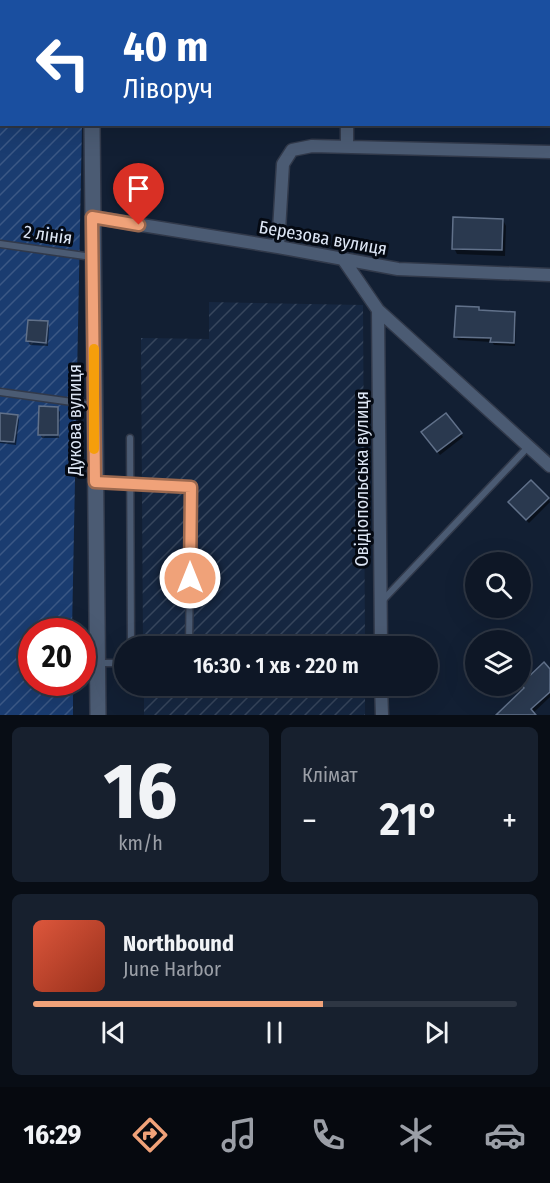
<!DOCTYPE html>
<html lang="uk">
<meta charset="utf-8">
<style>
body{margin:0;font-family:"Fira Sans Condensed",sans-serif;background:#17202e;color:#f1f3f6;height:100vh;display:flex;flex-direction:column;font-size:22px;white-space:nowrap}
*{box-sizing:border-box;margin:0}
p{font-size:20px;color:#9b9fa7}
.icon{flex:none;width:33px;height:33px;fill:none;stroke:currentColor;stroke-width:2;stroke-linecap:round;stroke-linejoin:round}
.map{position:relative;height:715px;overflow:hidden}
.details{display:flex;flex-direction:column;gap:12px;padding:12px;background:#080d15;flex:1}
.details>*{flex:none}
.hud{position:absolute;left:0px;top:0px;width:550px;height:126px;box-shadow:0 6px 24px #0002,0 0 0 2px #2e3643;background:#1a4fa0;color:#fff;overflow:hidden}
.controls{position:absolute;left:465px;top:552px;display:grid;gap:12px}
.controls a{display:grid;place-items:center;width:66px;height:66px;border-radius:50%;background:#0e1726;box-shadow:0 6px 24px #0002,0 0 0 2px #2e3643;font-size:30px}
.speed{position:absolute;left:18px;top:618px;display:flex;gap:12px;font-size:30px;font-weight:700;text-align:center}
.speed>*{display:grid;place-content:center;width:78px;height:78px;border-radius:50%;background:#0e1726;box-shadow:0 6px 24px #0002,0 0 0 2px #2e3643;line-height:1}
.speed .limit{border:9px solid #d22;background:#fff;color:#111}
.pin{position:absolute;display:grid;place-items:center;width:51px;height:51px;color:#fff;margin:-62px -26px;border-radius:50% 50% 50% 0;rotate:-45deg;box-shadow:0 0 6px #0007}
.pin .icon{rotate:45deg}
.me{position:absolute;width:66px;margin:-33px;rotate:0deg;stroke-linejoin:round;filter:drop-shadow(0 0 4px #0008)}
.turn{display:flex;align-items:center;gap:21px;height:126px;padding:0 24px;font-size:27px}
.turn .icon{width:78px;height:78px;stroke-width:2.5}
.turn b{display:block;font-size:42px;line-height:51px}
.big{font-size:45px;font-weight:600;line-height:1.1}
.details .tile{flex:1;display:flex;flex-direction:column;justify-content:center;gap:9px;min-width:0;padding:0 21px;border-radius:9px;background:#17202e}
.details .dial{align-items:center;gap:0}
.dial b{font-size:78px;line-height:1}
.song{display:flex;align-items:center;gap:18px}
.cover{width:72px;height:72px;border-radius:9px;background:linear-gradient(135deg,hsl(10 70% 55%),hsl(10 70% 35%))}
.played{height:6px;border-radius:3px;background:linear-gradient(90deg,#f0a279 60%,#2e3643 60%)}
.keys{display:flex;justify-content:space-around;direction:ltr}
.heat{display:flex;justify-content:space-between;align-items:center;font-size:33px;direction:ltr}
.details .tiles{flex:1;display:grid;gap:12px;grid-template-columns:1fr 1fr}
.tile:last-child{grid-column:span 2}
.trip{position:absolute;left:114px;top:636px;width:324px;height:60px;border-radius:30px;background:#0e1726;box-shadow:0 6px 24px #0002,0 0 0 2px #2e3643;font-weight:600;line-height:60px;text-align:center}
.dock{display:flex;height:96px;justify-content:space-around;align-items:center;background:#06090f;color:#9b9fa7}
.dock .icon{width:42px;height:42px}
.dock .on{color:#f0a279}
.dock b{font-size:27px;color:#f1f3f6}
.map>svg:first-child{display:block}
</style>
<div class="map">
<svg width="550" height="715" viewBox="0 0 550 715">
<defs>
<pattern id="industrial-furrows" width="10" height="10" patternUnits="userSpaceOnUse" patternTransform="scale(1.5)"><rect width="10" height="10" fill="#162741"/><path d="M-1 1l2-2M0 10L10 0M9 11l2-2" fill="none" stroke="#37465d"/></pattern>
<pattern id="garden-furrows" width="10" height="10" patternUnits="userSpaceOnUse" patternTransform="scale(1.5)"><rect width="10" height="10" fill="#1a3c70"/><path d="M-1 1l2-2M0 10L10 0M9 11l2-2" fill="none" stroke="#3b5885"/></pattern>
</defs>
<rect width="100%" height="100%" fill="#121f33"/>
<path fill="url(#industrial-furrows)" d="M209,302l154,3 2,341h-222l-2,-308 68,1z
M144,686h221v29h-221z"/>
<path fill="url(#garden-furrows)" d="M0,0h82l-80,2v122l80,1 -10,506 -40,1v50l41,1v32h-73z"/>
<path fill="#0007" d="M503,220l3,6 -1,30 -48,-2 -3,-6z
M480,312l34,2 2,3 -1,29 -21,-1 -2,-3 -34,-2 -2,-4z
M47,323l2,3 -1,20 -18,-1 -2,-4z
M57,408l3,4 -1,26h-17l-2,-4z
M0,414l17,2 2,4 -3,25 -16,-2z
M461,434l2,3 -23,18 -15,-19z
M548,498l2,4 -21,21 -17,-17z
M550,671v26l-17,16 -35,2 28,-26z"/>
<path fill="#2a394f" stroke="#61718a" stroke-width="1.5" d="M453,217l50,2 -1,31 -50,-1z
M456,306l23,1v3l36,2 -1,31 -24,-1 1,-4 -37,-1z
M28,320l20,1 -2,22 -20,-2z
M39,406l19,1v28h-20z
M0,413l18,2 -4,27 -14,-1z
M446,413l16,20 -25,19 -16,-20z
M531,480l18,18 -23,22 -18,-18z
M544,662l6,7v23l-19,17 5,6h-40l28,-27 -3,-4z"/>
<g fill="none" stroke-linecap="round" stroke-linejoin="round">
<g stroke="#31394a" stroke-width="9">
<path id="service" d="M0,87h2
M0,244l92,13
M0,392l94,13
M130,438l1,208
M95,482l96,5 -2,159
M382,601l146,-154
M98,663h26"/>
</g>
<g stroke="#31394a" stroke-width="15">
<path id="minor" d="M351,2v-2
M347,147v-23
M92,217l186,30 120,22 152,6
M278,247l5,-83 9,-14 20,-4 238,6
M343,259l35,51 172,156
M378,310l3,336
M381,686l1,29"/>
</g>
<g stroke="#31394a" stroke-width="18">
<path id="tertiary" d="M91,0v2
M92,124l6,591"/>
</g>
<use href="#service" stroke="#4b5b73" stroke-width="6"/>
<use href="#minor" stroke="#4b5b73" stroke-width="12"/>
<use href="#tertiary" stroke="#4b5b73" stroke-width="15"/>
</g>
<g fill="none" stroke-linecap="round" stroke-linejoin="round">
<g stroke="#9c694f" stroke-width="15">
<path id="route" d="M139,225l-47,-8 3,265 96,5 -1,91"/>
</g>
<use href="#route" stroke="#f0a279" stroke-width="10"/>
<path stroke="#f59e0b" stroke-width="10" d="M94,349v100"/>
</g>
<g text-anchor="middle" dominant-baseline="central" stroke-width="6" stroke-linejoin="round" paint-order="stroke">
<g font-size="18" fill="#dde6f5" stroke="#040912">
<text transform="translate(48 235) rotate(8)">2 лінія</text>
<text transform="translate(323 238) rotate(10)">Березова вулиця</text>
<text transform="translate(75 420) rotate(-90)">Дукова вулиця</text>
<text transform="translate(362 479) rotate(-90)">Овідіопольська вулиця</text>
</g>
</g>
</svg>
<div class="controls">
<a><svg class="icon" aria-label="search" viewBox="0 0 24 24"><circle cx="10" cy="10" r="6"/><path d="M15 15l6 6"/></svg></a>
<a><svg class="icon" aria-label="layers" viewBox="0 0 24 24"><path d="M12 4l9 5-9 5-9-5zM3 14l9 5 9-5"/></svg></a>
</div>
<div class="speed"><div class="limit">20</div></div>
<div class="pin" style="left:139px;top:225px;background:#d93025"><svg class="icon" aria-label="arrive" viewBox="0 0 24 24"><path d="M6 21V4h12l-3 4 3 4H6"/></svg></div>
<svg class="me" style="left:190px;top:578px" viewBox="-20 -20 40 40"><circle r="17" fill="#f0a279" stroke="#fff" stroke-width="3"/><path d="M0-11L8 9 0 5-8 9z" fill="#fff"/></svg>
<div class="trip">16:30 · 1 хв · 220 m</div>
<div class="hud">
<div class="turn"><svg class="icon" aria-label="left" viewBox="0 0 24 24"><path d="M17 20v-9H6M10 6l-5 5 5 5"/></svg><div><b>40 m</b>Ліворуч</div></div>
</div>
</div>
<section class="details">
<div class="tiles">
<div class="tile dial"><b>16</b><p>km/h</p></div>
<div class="tile"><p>Клімат</p>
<div class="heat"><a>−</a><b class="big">21°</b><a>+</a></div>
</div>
<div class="tile">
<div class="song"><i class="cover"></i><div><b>Northbound</b><p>June Harbor</p></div></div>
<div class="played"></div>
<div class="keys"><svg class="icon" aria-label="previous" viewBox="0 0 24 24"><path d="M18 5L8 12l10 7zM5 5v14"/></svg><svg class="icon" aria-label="pause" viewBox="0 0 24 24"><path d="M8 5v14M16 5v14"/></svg><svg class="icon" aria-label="next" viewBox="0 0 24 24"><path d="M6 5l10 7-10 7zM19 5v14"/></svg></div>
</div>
</div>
</section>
<nav class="dock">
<b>16:29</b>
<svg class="icon on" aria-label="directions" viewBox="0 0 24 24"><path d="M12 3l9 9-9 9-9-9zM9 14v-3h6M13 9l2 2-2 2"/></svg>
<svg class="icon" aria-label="music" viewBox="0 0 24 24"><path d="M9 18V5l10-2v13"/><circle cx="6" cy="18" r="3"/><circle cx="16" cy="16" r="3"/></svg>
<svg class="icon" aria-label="phone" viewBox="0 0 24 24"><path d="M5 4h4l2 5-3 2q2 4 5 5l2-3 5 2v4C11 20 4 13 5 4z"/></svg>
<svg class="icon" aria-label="climate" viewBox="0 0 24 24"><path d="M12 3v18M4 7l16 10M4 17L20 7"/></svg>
<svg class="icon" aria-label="car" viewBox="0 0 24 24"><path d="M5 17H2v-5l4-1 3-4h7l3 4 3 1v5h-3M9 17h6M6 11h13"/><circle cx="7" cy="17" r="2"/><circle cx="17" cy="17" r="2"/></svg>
</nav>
